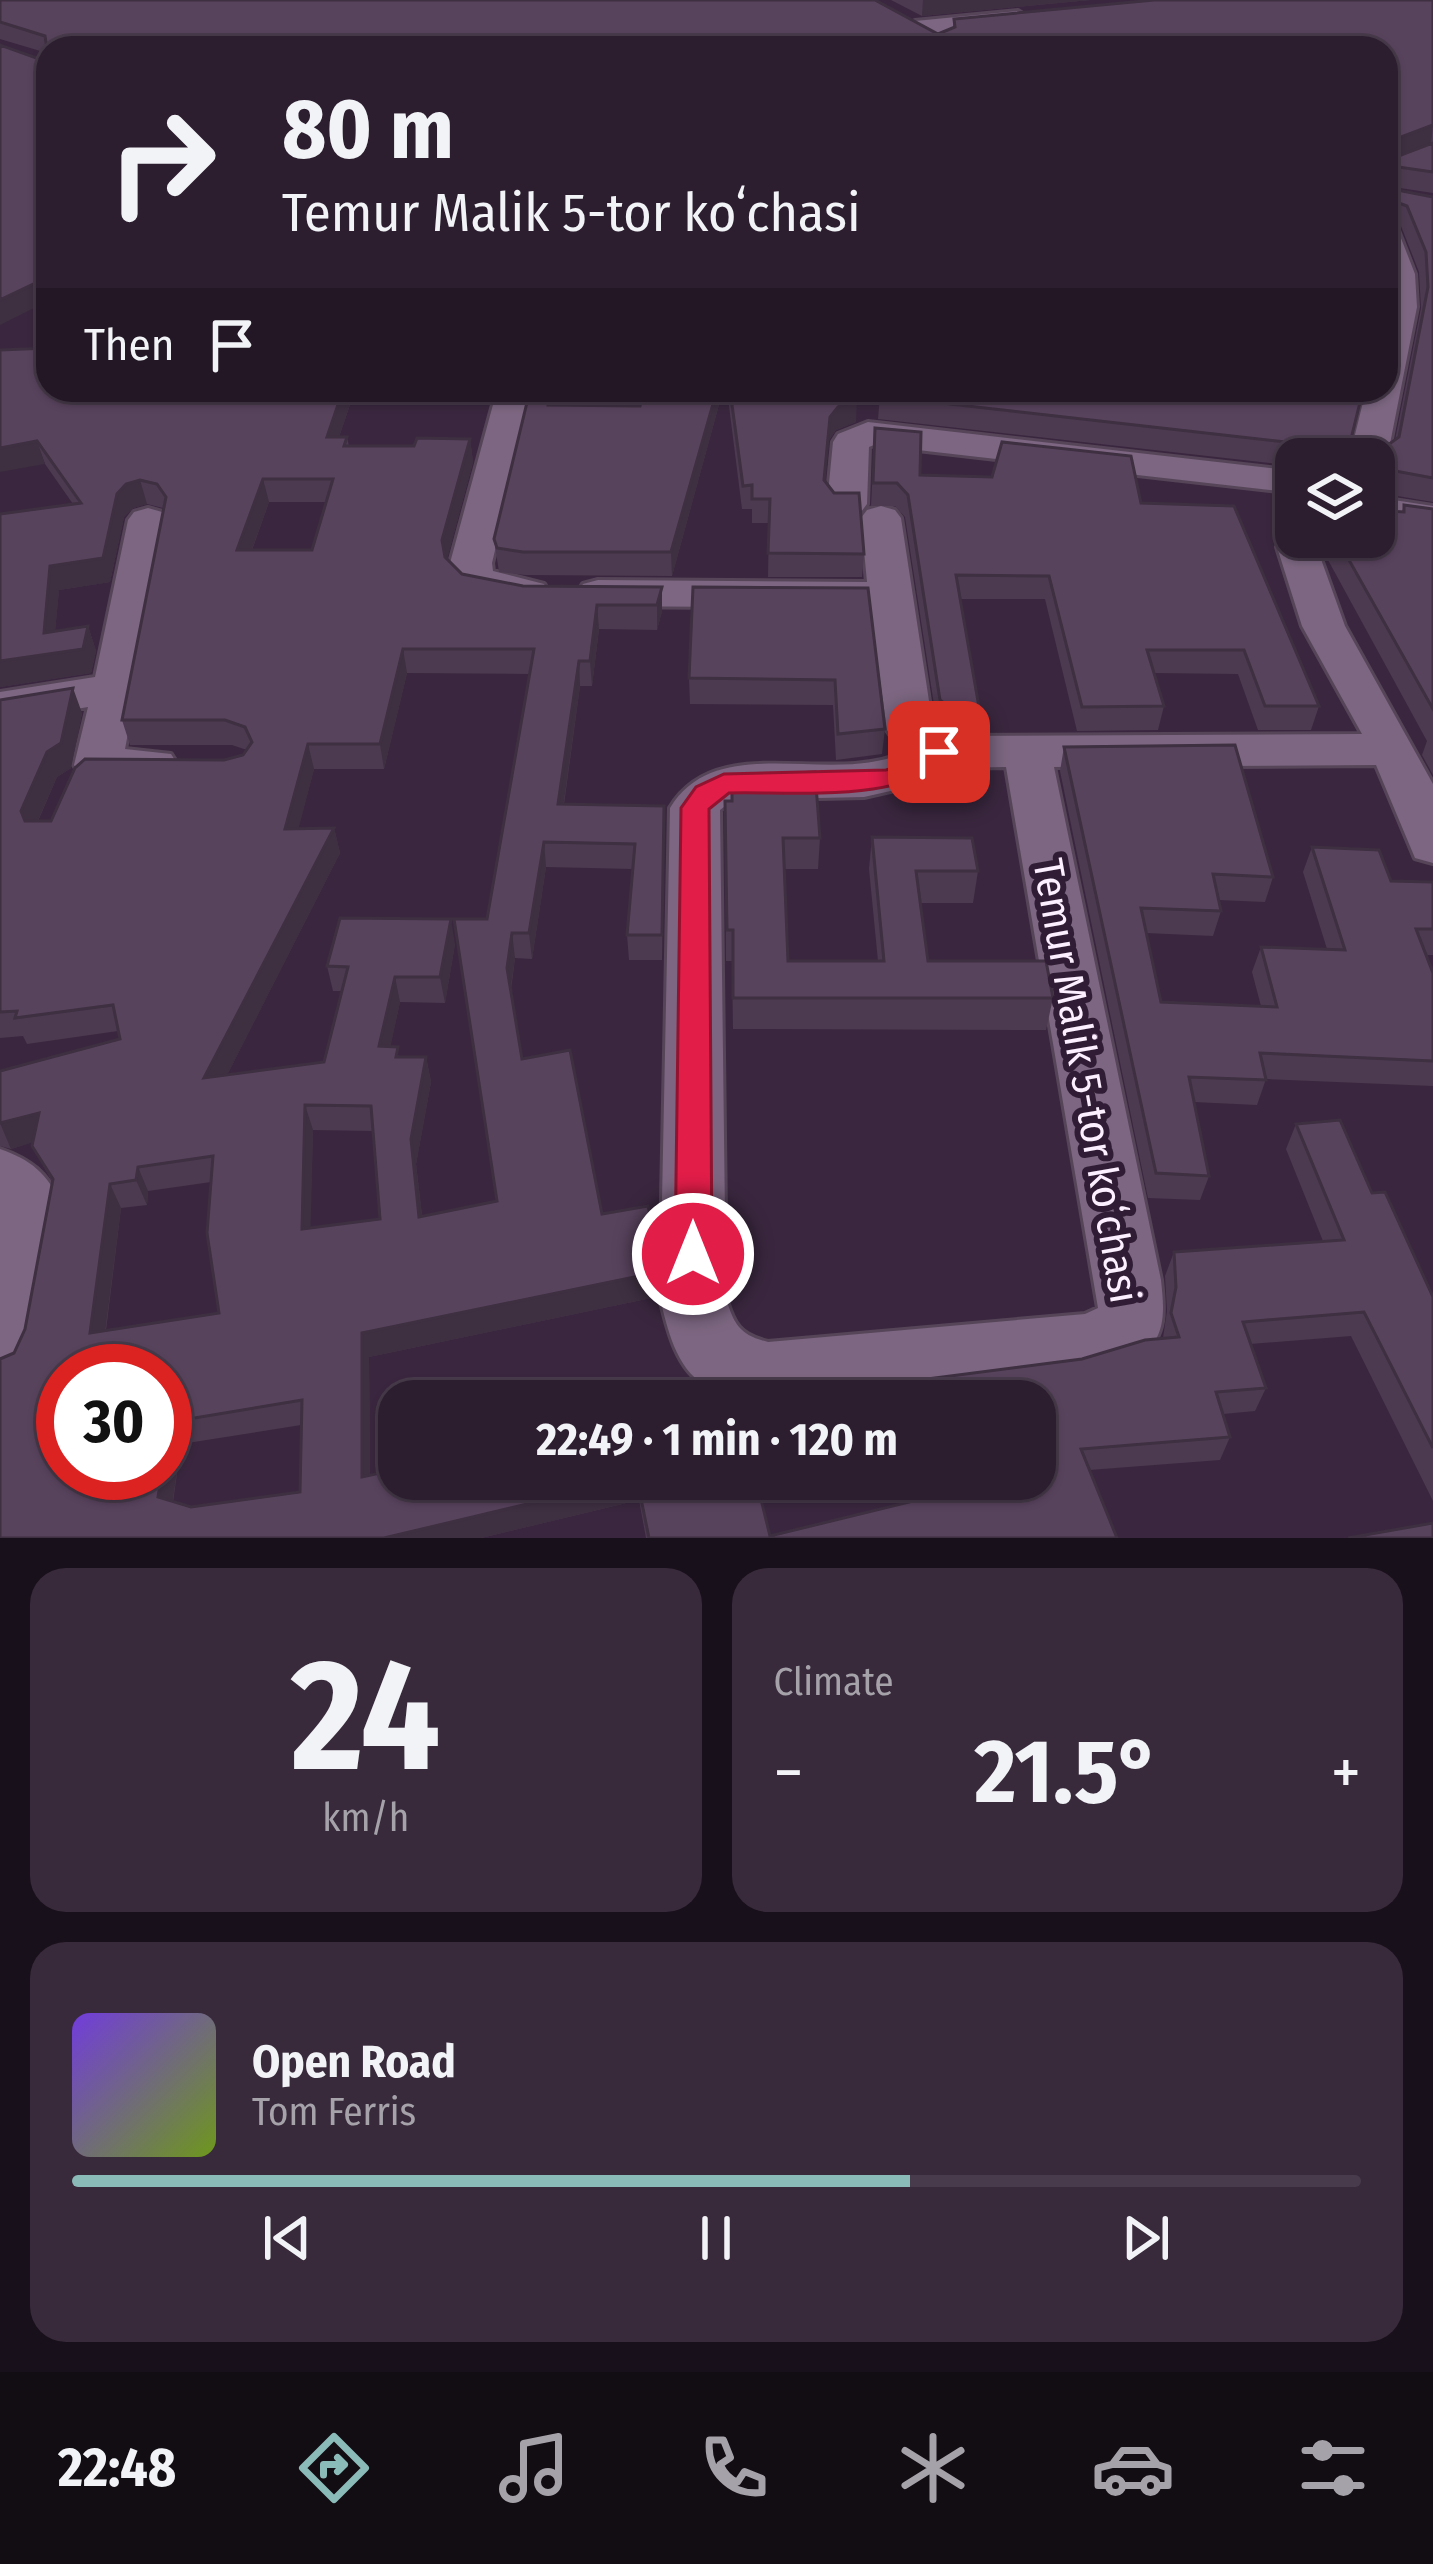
<!DOCTYPE html>
<meta charset="utf-8">
<style>
body{margin:0;font-family:"Fira Sans Condensed",sans-serif;background:#382a3b;color:#f1f3f6;height:100vh;display:flex;flex-direction:column;font-size:45px;white-space:nowrap}
*{box-sizing:border-box;margin:0}
p{font-size:39px;color:#a6a2aa}
.icon{flex:none;width:66px;height:66px;fill:none;stroke:currentColor;stroke-width:2;stroke-linecap:round;stroke-linejoin:round}
.map{position:relative;height:1538px;overflow:hidden}
.details{display:flex;flex-direction:column;gap:30px;padding:30px;background:#18101a;flex:1}
.details>*{flex:none}
.banner{position:absolute;left:36px;top:36px;width:1362px;height:366px;border-radius:36px;box-shadow:0 3px 9px #0004,0 0 0 3px #483b4b;background:#2c1d2f;color:#f1f3f6;overflow:hidden}
.tools{position:absolute;left:1275px;top:438px;display:grid;gap:24px}
.tools a{display:grid;place-items:center;width:120px;height:120px;border-radius:24px;background:#2c1d2f;box-shadow:0 3px 9px #0004,0 0 0 3px #483b4b;font-size:60px}
.speed{position:absolute;left:36px;top:1344px;display:flex;gap:24px;font-size:60px;font-weight:700;text-align:center}
.speed>*{display:grid;place-content:center;width:156px;height:156px;border-radius:50%;background:#2c1d2f;box-shadow:0 3px 9px #0004,0 0 0 3px #483b4b;line-height:1}
.speed .limit{border:18px solid #d22;background:#fff;color:#111}
.pin{position:absolute;display:grid;place-items:center;width:102px;height:102px;color:#fff;margin:-51px;border-radius:24px;box-shadow:0 6px 18px #0006}
.me{position:absolute;width:132px;margin:-66px;rotate:0deg;stroke-linejoin:round;filter:drop-shadow(0 0 9px #0008)}
.turn{display:flex;align-items:center;gap:42px;height:252px;padding:0 48px;font-size:54px}
.turn .icon{width:156px;height:156px;stroke-width:2.5}
.turn b{display:block;font-size:84px;line-height:102px}
.then{display:flex;align-items:center;height:114px;padding:0 48px;background:#0003;gap:24px;font-size:45px}
.big{font-size:90px;font-weight:700;line-height:1.1}
.details .widget{flex:1;display:flex;flex-direction:column;justify-content:center;gap:18px;min-width:0;padding:0 42px;border-radius:36px;background:#382a3b}
.details .dial{align-items:center;gap:0}
.dial b{font-size:156px;line-height:1}
.song{display:flex;align-items:center;gap:36px}
.cover{width:144px;height:144px;border-radius:18px;background:linear-gradient(135deg,hsl(260 70% 55%),hsl(80 70% 35%))}
.played{height:12px;border-radius:6px;background:linear-gradient(90deg,#8bbbb9 65%,#483b4b 65%)}
.keys{display:flex;justify-content:space-around;direction:ltr}
.heat{display:flex;justify-content:space-between;align-items:center;font-size:66px;direction:ltr}
.details .tiles{flex:1;display:grid;gap:30px;grid-template-columns:1fr 1fr}
.widget:last-child{grid-column:span 2}
.trip{position:absolute;left:378px;top:1380px;width:678px;height:120px;border-radius:36px;background:#2c1d2f;box-shadow:0 3px 9px #0004,0 0 0 3px #483b4b;font-weight:700;line-height:120px;text-align:center}
.dock{display:flex;height:192px;justify-content:space-around;align-items:center;background:#120c13;color:#a6a2aa}
.dock .icon{width:84px;height:84px}
.dock .on{color:#8bbbb9}
.dock b{font-size:54px;color:#f1f3f6}
.map>svg:first-child{display:block}
</style>
<div class="map">
<svg width="1433" height="1538" viewBox="0 0 1433 1538">
<rect width="100%" height="100%" fill="#3a273f"/>
<g fill="none" stroke-linecap="round" stroke-linejoin="round">
<g stroke="#564559" stroke-width="6">
<path id="street" d="M1018,11l11,7 -3,5 -111,12 -11,-7 11,-7z
M1386,225l11,3 18,46 2,33 -30,152 -13,10v-10h-25l17,-69h20z
M497,390h36l-41,173 1,8 51,13 6,9 -6,9c-33,8 -89,0 -94,-39z
M868,422l428,49v22l-422,-48 -5,2 -2,57 -6,8h-28l-6,-8 6,-62 5,-8z
M1374,497l59,9v24l-59,-9z
M881,506l14,4 6,8 32,209 12,9 417,-2 -60,-108 -25,-79 19,-20v10h29l-8,11 28,78 88,158v79l-18,-5 -39,-93 -322,2 107,513c3,29 6,54 -18,75 -37,34 -338,53 -396,46 -14,-2 -30,-9 -42,-16 -29,-16 -38,-58 -45,-87l10,-490c47,-78 160,-22 233,-55l-16,-23 -17,-122 -272,-2 -15,-4 -6,-9 6,-9 15,-4 269,2 -6,-64 6,-8zM1006,767l92,541 -13,6 -317,28c-28,-7 -34,-17 -42,-44l-6,-488 13,-10 131,-3 44,-10 41,-19z
M148,508l14,4 6,8 -43,229 46,5 7,11 -7,11c-28,8 -62,8 -90,0l-7,-11 14,-58 -88,15v-30l95,-15 33,-157 6,-8z
M0,1149c31,11 47,24 61,54l-27,149 -10,23 -24,9z"/>
</g>
<use href="#street" fill="#7c6681" fill-rule="evenodd"/>
</g>
<path fill="#4c3a50" fill-rule="evenodd" d="M0,0l938,34 15,-7 1,-8 479,-19v193l-46,-7v2l46,9v305l-59,-10v-33h-78v7l-418,-47 2,-23 472,39 4,6 25,9 14,-10 26,-132 -2,-36 -18,-46 -14,-5 -1339,-173v253l-6,-241 6,-5 -1,-2 -47,-14z
M891,0h199l-168,16z
M0,350l355,40 -16,47h8l2,9h65l56,-7 3,23 -26,97 15,15 61,12 139,1v24l-5,19 -58,-1 -7,57h-12l-16,118 100,2 -2,154h-33l-2,-25 6,-66 -87,-2 -14,92 -17,-1 -4,32 11,69 80,155 54,48v35l-287,60 1,118 386,4 14,57 161,-39 -6,-18h110v-78h-134l3,-19 178,-23 81,-21 4,-27 -2,-35 9,-24 149,-11 -37,-92 10,-25 76,69 61,104v204l-82,-165 -101,8 16,44 -11,23 -32,3 7,23 -10,23 -131,10 28,68h-471l-7,-38 -158,38h-481l14,-185 11,-24 28,-146 -21,-37 1,-4 -22,7 -11,-3v-75l120,-32 -2,-8 -91,13 -4,-8 -23,2v-338l82,13 -11,55 -14,9 -19,44h13l192,-66 4,-5 -15,-5h-102l-8,-25 41,-212 -16,-4 -14,4 -9,9 -14,65 -51,8 -4,41 33,-5 8,25 -5,22 -91,14 73,-183 -28,-40zM269,502h57l-14,48h-60zM407,673l123,1 -43,245 10,282 -75,15 -6,-52 15,-82 -5,-25h-26l-10,-10 10,-45 45,1 10,-59 -128,22 6,25h9l-18,71 -97,13 113,-222 -6,-25 -36,1 16,-60h70zM313,1130l60,1 7,88 -70,9zM211,1182l8,131 -113,17 15,-122 26,-3 1,-14zM301,1425l-1,67 -109,15 -18,-5 8,-58z
M556,390l-3,15 87,1 4,-16h79l-51,186 -147,-1 -26,-3 -5,-33z
M727,390h126l3,32 -20,8 -7,10 -4,42 39,72 -2,23h-94l1,-54h-17v-14h-10z
M875,428l45,47 221,28 178,203 -8,24h-53l-20,-56 -84,-1 10,33 -6,24 -81,1 -32,-132h-85l19,108 -4,24h-29l-9,-7 -32,-207 -10,-11h-24z
M1404,505l29,4v266l-11,-20 5,-14 -105,-192 4,-12h48l28,-25z
M868,588l17,141 -3,25 -46,6 -3,-55 -143,-1 -1,-26z
M1064,747l209,130 -8,25 -46,-2 2,11 -8,25 -67,-3 15,69 100,4 -9,-34 9,-25 66,2 -24,-77 9,-25 79,34 42,1v73h-7l7,18v113l-167,-7 -9,26 -63,-3 15,74 -9,24 -52,-2 -88,-427z
M725,801l95,37 -2,31h-34l4,92h90l-9,-92 3,-32 106,34 -5,32h-53l8,58 125,37 -7,32 -313,-1 -1,-68h-6z"/>
<path fill="#3e2f41" d="M923,0h167l-168,16z
M1433,125l-2,18 -45,16 4,-18z
M48,277v24l-48,24v-25z
M343,390h12l-24,70 -4,-23z
M550,390h6l-7,37 -1,-22z
M717,390h6l-51,186 -1,-24z
M857,400l-1,22 -20,8 -7,10 -6,64 7,-87 8,-10z
M470,439l3,23 -27,102 -4,-24z
M37,441l8,23 -45,8v-24z
M263,479l6,23 -26,72 -6,-24z
M140,480l7,24 -14,4 -9,9 -14,65 -51,8 -6,63 35,-27 8,25 -5,22 -91,14v-26l44,-28 6,-67 76,-82z
M662,587v24l-5,19v-25z
M597,605l2,24 -7,57 -2,-25z
M403,649l4,24 -23,96 -4,-25z
M579,661l1,25 -20,143 -2,-25z
M73,688l9,25 -11,55 -14,9 -26,59 -10,-25z
M308,744l6,25 -22,85 -7,-25z
M664,806l1,25 -3,129v-25z
M334,828l6,25 -127,250 -9,-25z
M544,842l2,25 -14,92 -3,-26z
M451,919l4,25 -10,59 -5,-26z
M512,933l3,25 -5,35 -3,-25z
M395,977l5,25 -15,70 -6,-26z
M426,1057l5,25 -15,82 9,77 -6,-24 -8,-78z
M305,1105l8,25 -3,123 -8,-24z
M39,1113l12,24 -40,12 -11,-26z
M138,1167l10,24 -1,14 -11,-25z
M110,1184l11,24 -19,148 -12,-23z
M655,1237l1,60 -287,60 1,142 -8,-22v-144z
M170,1422l11,22 -11,75 -12,-22 4,-24h3v-21z
M633,1479h4l2,21 -158,38h-97z"/>
<path fill="#58435d" stroke="#3e2f41" stroke-width="3" fill-rule="evenodd" d="M0,0h875l63,34 17,-7 -1,-8 200,-19h279v125l-43,16 -3,13 6,4 40,-15v29l-41,-6 -5,4v18l46,9v281l-59,-11v-8h-44l-23,-4 -4,-11 -423,-48 2,-6h481l-11,45 4,6h21l4,9 18,-13 29,-150 -2,-35 -19,-46 -14,-5 -6,4 1,158 -2,1v-316h-1338v229l-48,23v-255l42,15 6,-5 -3,-19 -45,-14z
M48,348v42h295l-16,47h20l-3,9h70l3,-8 53,1 -28,101 3,17 17,17 61,12 139,1 -5,18h-60l-7,56h-11l-21,143 106,2 -2,129h-35l8,-91 -91,-2 -15,91h-17l-5,35 15,91 48,-9 32,164 46,-8 7,31 -1,36 -292,60v144l37,-8v10h234l-249,59h-384v-179l14,-6 11,-24 28,-150 -21,-33 7,-33 -39,10v-52l120,-32 -7,-34 -98,13 2,-7 -17,1v-312l73,-12 -12,55 -14,9 -26,59 4,10h26l24,-53 10,-9 139,1 19,-5 9,-13 -7,-15 -20,-7h-103l44,-223 -9,-13 -17,-4 -14,4 -9,10 -14,64 -53,8 -6,67 44,-7 -5,23 -83,12v-147l81,-11 -44,-62 -37,7v-98zM263,479h70l-21,71h-75zM403,649h131l-47,270h-33l43,282 -78,16 -8,-78 15,-82h-30l2,-10 -19,-1 16,-69h45l11,-58 -111,-1 -13,48 21,1 -24,95 -120,16 130,-250 -49,1 23,-85h72zM305,1105l66,1 9,113 -78,10zM213,1156l-6,77 12,80 -129,20 20,-149 26,-4 2,-13zM63,1371h102v81l5,-30 132,-22 -2,92 -109,15 -33,-10 4,-24h-99z
M530,390h20l-2,15 92,1 4,-16h73l-46,162h-148l-26,-4 -3,-9z
M730,390h123l4,10 -19,7 -8,10 -6,63 10,13h25l5,61 -96,-1 2,-54h-18v-14l-9,1z
M875,428l46,4 -1,43 72,2 10,-35 129,14 10,47 93,3 85,200h-54l-21,-56h-97l17,56 -82,1 -33,-131 -93,-1 23,132h-30l-9,-7 -32,-205 -11,-12h-24z
M1404,505l29,4v200l-97,-172h38v-27l30,2z
M693,587l175,1 17,141 -47,5 -3,-54 -146,-2z
M1235,745l38,132 -60,-3 8,37 -80,-3 20,94 116,5 -16,-60 84,3 -33,-103 67,3 12,31 42,1v47h-17l17,44v88l-173,-8 6,27 -77,-3 20,99 -53,-3 -92,-426z
M815,772l5,66h-37l5,123h96l-12,-124 100,1 6,33h-62l12,90h118l7,37h-320v-68h-6l-2,-129h7v-25z
M1340,1120l32,73 13,-1 48,105v151l-69,-136 -121,10 23,66 -50,4 14,45 -149,12 36,89h-468l-12,-59h119l14,57 172,-42 -5,-15h98v-78h-124l-7,-19 178,-23 63,-19 34,-3 -8,-24 5,-26 -2,-35 170,-12 -48,-116z
M873,1381l6,20h-184l76,-18z
M1433,1523v15h-85z"/>
<path fill="#e11d48" stroke="#92132f" stroke-width="3" d="M939,743l10,2 3,7c-39,53 -161,39 -223,41l-20,16 3,445 -6,11 -13,5 -13,-5 -5,-11 6,-446 15,-21 28,-13 162,-4 21,-6z"/>
<g text-anchor="middle" dominant-baseline="central" stroke-width="12" stroke-linejoin="round" paint-order="stroke">
<g font-size="42" fill="#fcefff" stroke="#301d35">
<text transform="translate(1086 1081) rotate(80)">Temur Malik 5-tor koʻchasi</text>
</g>
</g>
</svg>
<div class="tools">
<a><svg class="icon" aria-label="layers" viewBox="0 0 24 24"><path d="M12 4l9 5-9 5-9-5zM3 14l9 5 9-5"/></svg></a>
</div>
<div class="speed"><div class="limit">30</div></div>
<div class="pin" style="left:939px;top:752px;background:#d93025"><svg class="icon" aria-label="arrive" viewBox="0 0 24 24"><path d="M6 21V4h12l-3 4 3 4H6"/></svg></div>
<svg class="me" style="left:693px;top:1254px" viewBox="-20 -20 40 40"><circle r="17" fill="#e11d48" stroke="#fff" stroke-width="3"/><path d="M0-11L8 9 0 5-8 9z" fill="#fff"/></svg>
<div class="trip">22:49 · 1 min · 120 m</div>
<div class="banner">
<div class="turn"><svg class="icon" aria-label="right" viewBox="0 0 24 24"><path d="M7 20v-9h11M14 6l5 5-5 5"/></svg><div><b>80 m</b>Temur Malik 5-tor koʻchasi</div></div>
<div class="then">Then<svg class="icon" aria-label="arrive" viewBox="0 0 24 24"><path d="M6 21V4h12l-3 4 3 4H6"/></svg></div>
</div>
</div>
<section class="details">
<div class="tiles">
<div class="widget dial"><b>24</b><p>km/h</p></div>
<div class="widget"><p>Climate</p>
<div class="heat"><a>−</a><b class="big">21.5°</b><a>+</a></div>
</div>
<div class="widget">
<div class="song"><i class="cover"></i><div><b>Open Road</b><p>Tom Ferris</p></div></div>
<div class="played"></div>
<div class="keys"><svg class="icon" aria-label="previous" viewBox="0 0 24 24"><path d="M18 5L8 12l10 7zM5 5v14"/></svg><svg class="icon" aria-label="pause" viewBox="0 0 24 24"><path d="M8 5v14M16 5v14"/></svg><svg class="icon" aria-label="next" viewBox="0 0 24 24"><path d="M6 5l10 7-10 7zM19 5v14"/></svg></div>
</div>
</div>
</section>
<nav class="dock">
<b>22:48</b>
<svg class="icon on" aria-label="directions" viewBox="0 0 24 24"><path d="M12 3l9 9-9 9-9-9zM9 14v-3h6M13 9l2 2-2 2"/></svg>
<svg class="icon" aria-label="music" viewBox="0 0 24 24"><path d="M9 18V5l10-2v13"/><circle cx="6" cy="18" r="3"/><circle cx="16" cy="16" r="3"/></svg>
<svg class="icon" aria-label="phone" viewBox="0 0 24 24"><path d="M5 4h4l2 5-3 2q2 4 5 5l2-3 5 2v4C11 20 4 13 5 4z"/></svg>
<svg class="icon" aria-label="climate" viewBox="0 0 24 24"><path d="M12 3v18M4 7l16 10M4 17L20 7"/></svg>
<svg class="icon" aria-label="car" viewBox="0 0 24 24"><path d="M5 17H2v-5l4-1 3-4h7l3 4 3 1v5h-3M9 17h6M6 11h13"/><circle cx="7" cy="17" r="2"/><circle cx="17" cy="17" r="2"/></svg>
<svg class="icon" aria-label="filters" viewBox="0 0 24 24"><path d="M4 7h16M4 17h16"/><circle cx="9" cy="7" r="2"/><circle cx="15" cy="17" r="2"/></svg>
</nav>
